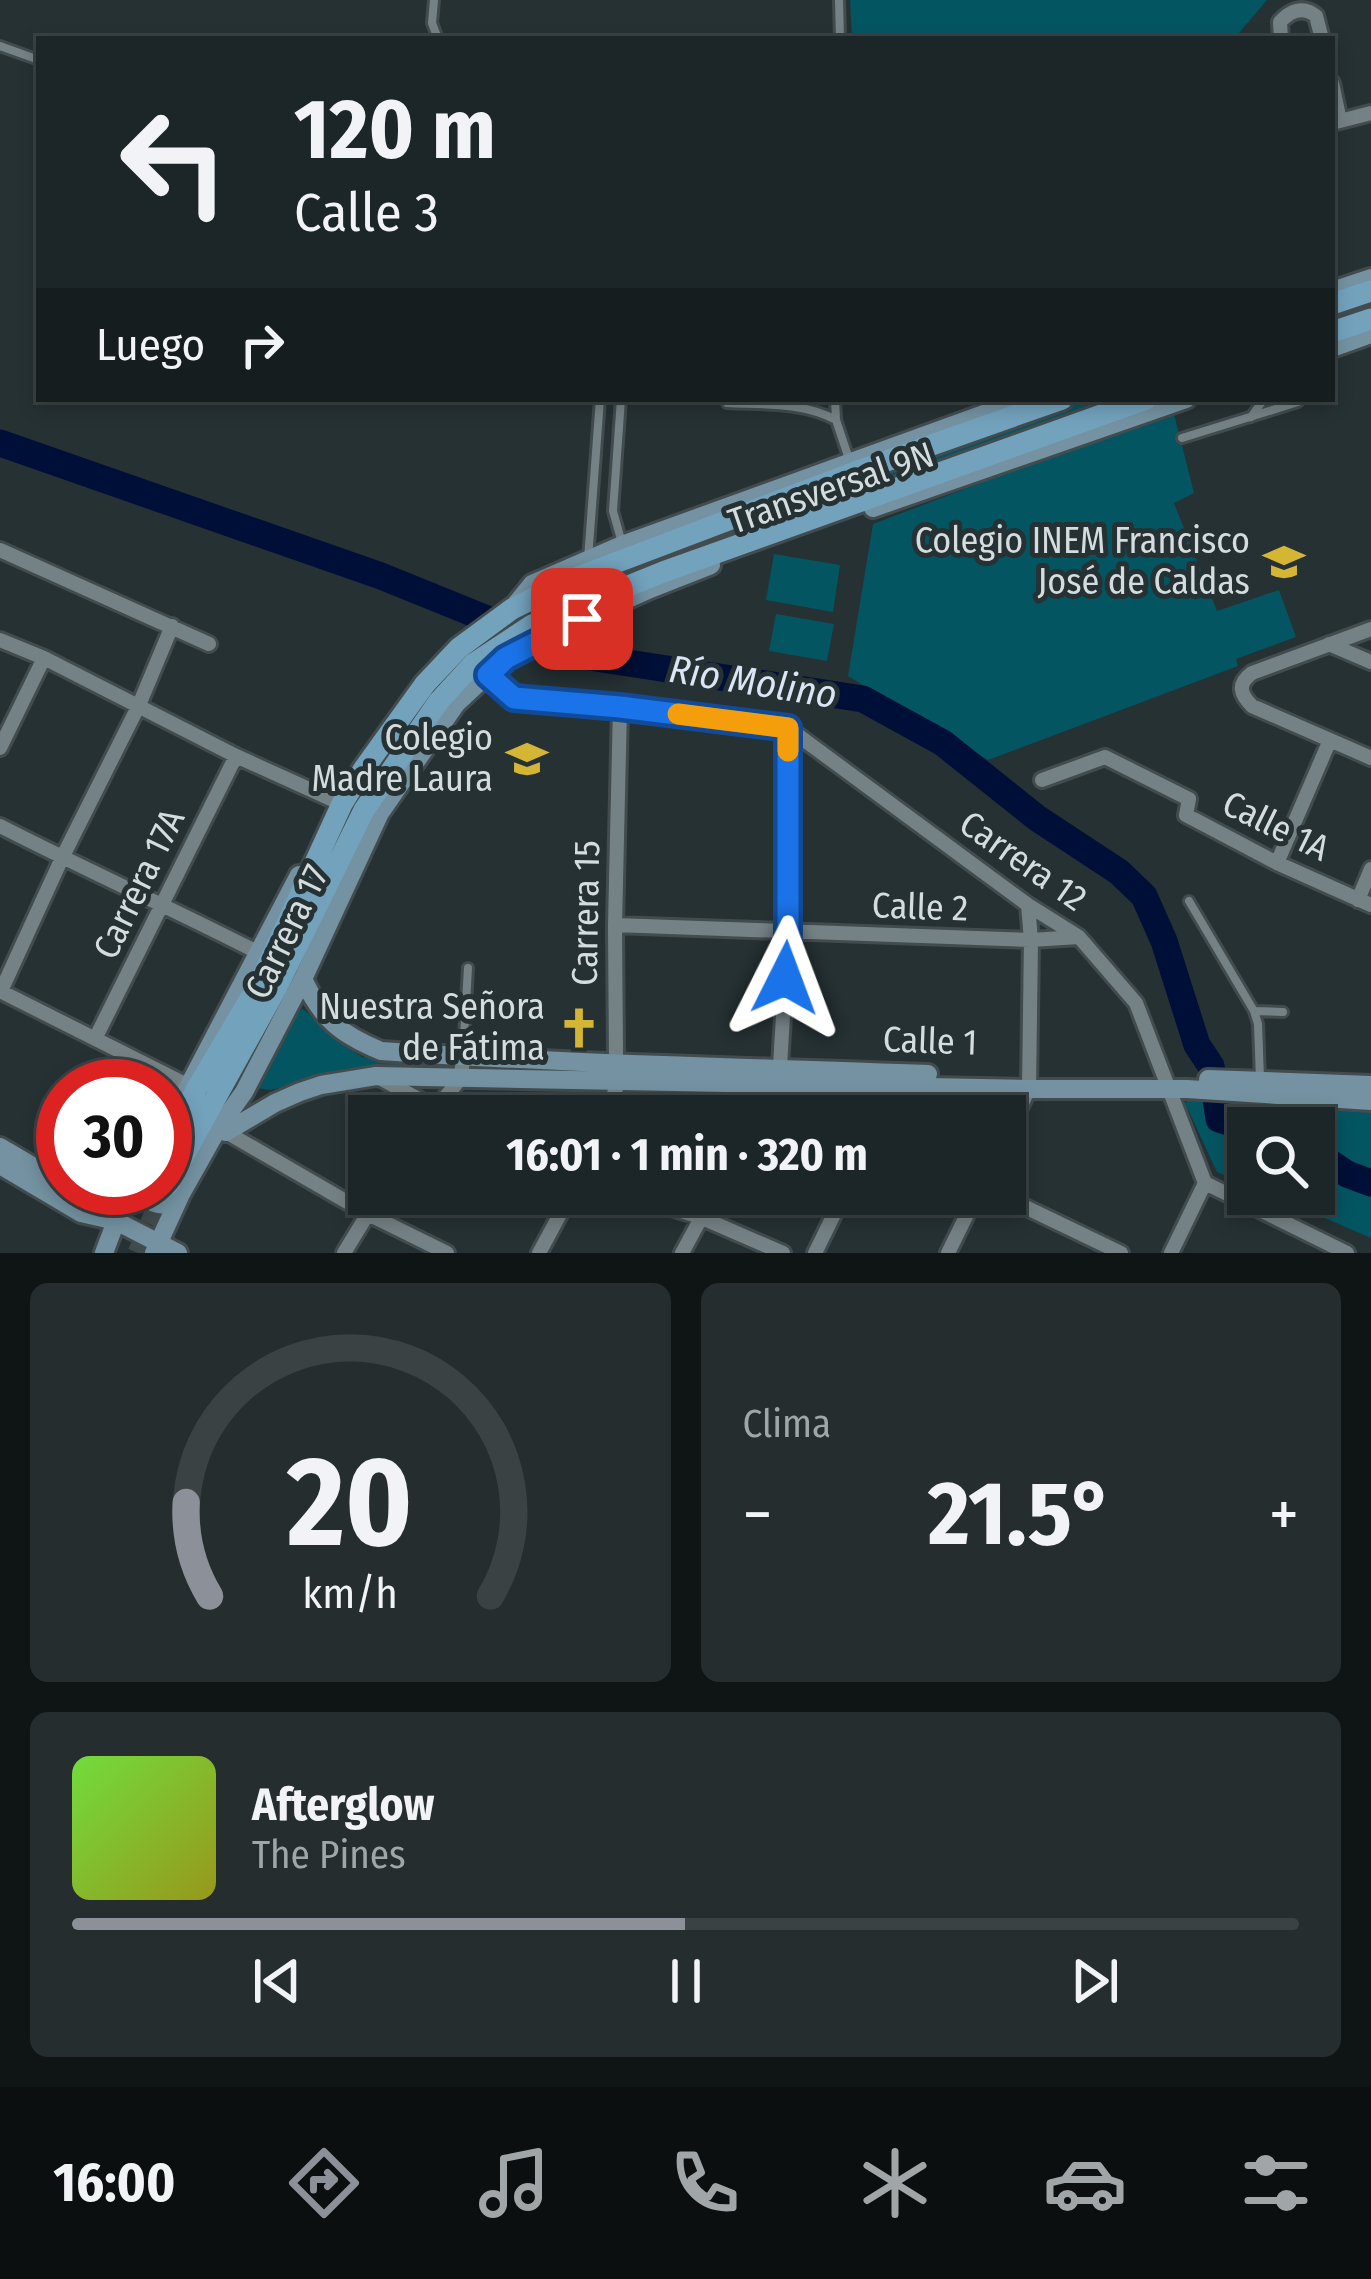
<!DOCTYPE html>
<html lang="es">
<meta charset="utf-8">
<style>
body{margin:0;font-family:"Fira Sans Condensed",sans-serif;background:#252d2f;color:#f1f3f6;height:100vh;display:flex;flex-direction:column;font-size:45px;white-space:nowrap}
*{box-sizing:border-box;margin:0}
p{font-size:39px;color:#a0a5a7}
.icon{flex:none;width:66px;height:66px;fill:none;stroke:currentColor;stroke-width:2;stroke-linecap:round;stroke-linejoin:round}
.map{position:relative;height:1253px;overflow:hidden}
.details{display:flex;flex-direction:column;gap:30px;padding:30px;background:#0f1415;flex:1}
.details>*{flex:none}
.guide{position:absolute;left:36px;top:36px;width:1299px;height:366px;border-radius:0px;box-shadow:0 6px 18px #0003,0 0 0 3px #3a4244;background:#1c2527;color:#f1f3f6;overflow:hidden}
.fabs{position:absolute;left:1227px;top:1107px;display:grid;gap:24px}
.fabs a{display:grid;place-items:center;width:108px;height:108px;border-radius:0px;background:#1c2527;box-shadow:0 6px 18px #0003,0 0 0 3px #3a4244;font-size:60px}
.speed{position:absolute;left:36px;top:1059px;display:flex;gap:24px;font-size:60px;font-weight:700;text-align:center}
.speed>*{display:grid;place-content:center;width:156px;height:156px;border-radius:50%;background:#1c2527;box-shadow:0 6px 18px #0003,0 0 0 3px #3a4244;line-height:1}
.speed .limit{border:18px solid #d22;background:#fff;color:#111}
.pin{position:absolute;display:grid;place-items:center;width:102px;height:102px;color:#fff;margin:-51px;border-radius:24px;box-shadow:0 6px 18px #0006}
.me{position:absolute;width:132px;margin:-66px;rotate:3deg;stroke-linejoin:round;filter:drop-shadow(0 0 9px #0008)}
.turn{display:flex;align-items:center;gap:42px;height:252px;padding:0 60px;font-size:54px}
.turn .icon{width:156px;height:156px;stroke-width:2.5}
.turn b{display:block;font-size:84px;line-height:102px}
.then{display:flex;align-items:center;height:114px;padding:0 60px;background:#0003;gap:24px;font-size:45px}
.big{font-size:90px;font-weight:700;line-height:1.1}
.details .tile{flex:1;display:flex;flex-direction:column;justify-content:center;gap:18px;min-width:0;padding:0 42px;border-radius:18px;background:#252d2f}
.details .dial{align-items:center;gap:0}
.dial svg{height:312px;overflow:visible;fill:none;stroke:#3a4244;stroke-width:7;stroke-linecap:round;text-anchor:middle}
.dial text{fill:#f1f3f6;stroke:none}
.song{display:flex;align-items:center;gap:36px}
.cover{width:144px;height:144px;border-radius:18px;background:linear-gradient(135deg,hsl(100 70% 55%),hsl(60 70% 35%))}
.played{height:12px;border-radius:6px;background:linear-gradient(90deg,#8c9099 50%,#3a4244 50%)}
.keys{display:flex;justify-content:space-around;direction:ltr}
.heat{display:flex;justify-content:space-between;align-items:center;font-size:66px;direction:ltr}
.details .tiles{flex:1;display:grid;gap:30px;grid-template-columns:1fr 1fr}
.tile:last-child{grid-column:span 2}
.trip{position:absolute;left:348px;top:1095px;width:678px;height:120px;border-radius:0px;background:#1c2527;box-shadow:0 6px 18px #0003,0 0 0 3px #3a4244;font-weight:700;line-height:120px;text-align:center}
.tabs{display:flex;height:192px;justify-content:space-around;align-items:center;background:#0b0f10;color:#a0a5a7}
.tabs .icon{width:84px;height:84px}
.tabs .on{color:#8c9099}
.tabs b{font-size:54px;color:#f1f3f6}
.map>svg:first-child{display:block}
</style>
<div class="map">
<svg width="1371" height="1253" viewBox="0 0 1371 1253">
<rect width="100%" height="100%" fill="#263134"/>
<path fill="#045562" d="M850,0h417l-33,39h-382z
M1082,399h30l-380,140 -197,79 -4,-8 200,-79z
M1174,414l20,79 -20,10 43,108 62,-21 17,47 -60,22 2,7 -250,94 -140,-84 25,-152 257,-98z
M774,554l66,11 -7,47 -67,-12z
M776,614l58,10 -7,37 -58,-10z
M303,1009l45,39 14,9 48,6 5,4 -1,4 -95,8 -49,11 -13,-2 38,-76z
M1191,1097l180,9v132l-102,-44h45v-66h-66v57l-31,-13 -32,-69z"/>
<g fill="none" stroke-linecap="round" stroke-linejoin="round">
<path stroke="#000f37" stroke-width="27" d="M0,443l381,133 195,79 287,44 80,44 94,75 82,54 25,24 20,45 33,104 14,21 8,53 29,9
M1314,1152l33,22 24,9"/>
<path stroke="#404b4e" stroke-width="21" stroke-dasharray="21 10" stroke-linecap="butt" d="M138,1253l28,-66"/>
<g stroke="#424c4e" stroke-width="14">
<path id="lane" d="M434,0l-2,23 6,16
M839,0l1,39
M0,46l39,14
M621,399l-8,112 9,32
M835,399l1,21 13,39
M727,403c37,2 76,-1 109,17
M1251,417l13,-18
M1182,438l116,-36
M588,559l12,-160
M1189,901l65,110 4,13 2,55
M1254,1011l29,1
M463,1055l5,-87"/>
</g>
<g stroke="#424c4e" stroke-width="20">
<path id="street" d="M1281,39l-1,-17c10,-11 23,-17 36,-6l6,23
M1332,83l8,38
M1332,123l39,-10
M0,550l209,94
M1371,629l-119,44c-15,11 -12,21 0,33l119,52
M0,640l44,18 192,98 106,48
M1329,644l42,18
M488,675l19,20 8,3 105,9 168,21 240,177 51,32 57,66 69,180 142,70
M0,748l44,-90
M1042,780l63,-23 84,42 -3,16 91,48 94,42
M0,826c86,44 173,83 259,127
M1277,863l53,-123
M1358,900l13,-31
M615,925l416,15 48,-3
M0,991l187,94
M1,991l61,-133 77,-153 33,-79
M95,1039l141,-283
M380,1078l69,38
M433,1112l28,-34 2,-22
M605,1116l14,-35 -3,-20 -1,-136 5,-218
M760,1116l19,-33 9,-150v-205
M882,1116l16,-33
M226,1132l142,82 79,39
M1005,1138l24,-49 2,-149 -3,-35
M627,1194l73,23 83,36
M998,1194l123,59
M344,1253l36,-59
M539,1253l32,-59
M682,1253l32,-59
M815,1253l29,-59
M948,1253l29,-59
M1171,1253l34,-70"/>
</g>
<g stroke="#424c4e" stroke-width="24">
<path id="secondary" d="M1332,291l39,-13
M1332,348l39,-14
M873,508l313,-109
M512,609l20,-25 90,-39 403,-146
M303,979c19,40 37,55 78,72 182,13 365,16 547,23
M1208,1079l163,6
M217,1130l9,2 49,-29 25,-11 21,-7 55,-9 653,13h158l184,12
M165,1131l134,-256
M0,1147l63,37
M0,1165l81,48 35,8
M71,1188l45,33 62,32
M141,1188c8,19 26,22 40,6
M94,1200c17,5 32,4 42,-12
M104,1253l12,-32
M154,1253l27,-59 36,-64 27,-38 59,-113 77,-166 76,-109 49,-46 43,-23 102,-46 61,-24"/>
</g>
<g stroke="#424c4e" stroke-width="27">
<path id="primary" d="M1332,304l39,-13
M1332,332l39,-13
M165,1156l31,-66 65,-110 81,-176 21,-34 62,-86 34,-36 53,-39 61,-30 282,-107 207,-73
M167,1186l109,-197 88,-179 75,-109 34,-37 59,-39 131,-53 483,-173"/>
</g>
<use href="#lane" stroke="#758285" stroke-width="8"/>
<use href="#street" stroke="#758285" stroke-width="14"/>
<use href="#secondary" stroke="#7492a1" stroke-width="18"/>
<use href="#primary" stroke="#73a2bd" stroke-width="21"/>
</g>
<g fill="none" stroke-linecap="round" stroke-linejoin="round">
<g stroke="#114b97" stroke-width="30">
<path id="route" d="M582,619l-76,39 -18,17 26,23 106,9 168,21v205l-3,45"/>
</g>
<use href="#route" stroke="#1a73e8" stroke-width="21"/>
<path stroke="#f59e0b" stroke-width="21" d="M678,714l110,14v23"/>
</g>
<defs>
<g id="university-bare" transform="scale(3.24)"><path d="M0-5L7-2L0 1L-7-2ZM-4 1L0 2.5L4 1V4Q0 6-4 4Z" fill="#d5b534" stroke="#263134" stroke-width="2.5" paint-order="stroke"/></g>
<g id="school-bare" transform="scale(3.24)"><path d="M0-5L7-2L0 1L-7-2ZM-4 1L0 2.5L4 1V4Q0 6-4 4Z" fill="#d5b534" stroke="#263134" stroke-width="2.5" paint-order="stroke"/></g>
<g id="church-bare" transform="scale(3.24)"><path d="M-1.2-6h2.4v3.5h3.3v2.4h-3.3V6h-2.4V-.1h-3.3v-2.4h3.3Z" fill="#d5b534" stroke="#263134" stroke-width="2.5" paint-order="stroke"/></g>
</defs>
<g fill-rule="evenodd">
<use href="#university-bare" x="1284" y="562"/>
<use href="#school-bare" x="527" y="759"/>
<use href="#church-bare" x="579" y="1028"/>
</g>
<g text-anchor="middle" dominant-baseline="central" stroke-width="10" stroke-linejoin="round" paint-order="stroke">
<g font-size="36" fill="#d5dcde" stroke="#263134">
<text transform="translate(831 488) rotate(-19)">Transversal 9N</text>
<text transform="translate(1276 826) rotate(26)">Calle 1A</text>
<text transform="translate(1023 861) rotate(35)">Carrera 12</text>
<text transform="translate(139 884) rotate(-64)">Carrera 17A</text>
<text transform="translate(920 907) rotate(2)">Calle 2</text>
<text transform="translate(586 913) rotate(-89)">Carrera 15</text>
<text transform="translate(287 932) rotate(-64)">Carrera 17</text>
<text transform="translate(930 1041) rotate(2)">Calle 1</text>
</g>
<g font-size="36" fill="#d5dcde" stroke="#263134" text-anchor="end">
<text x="1250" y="541">Colegio INEM Francisco<tspan x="1250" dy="41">José de Caldas</tspan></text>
<text x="493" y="738">Colegio<tspan x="493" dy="41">Madre Laura</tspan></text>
<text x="545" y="1007">Nuestra Señora<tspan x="545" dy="41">de Fátima</tspan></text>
</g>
<g font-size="39" font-style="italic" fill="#dbe5f4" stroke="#263134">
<text transform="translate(753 682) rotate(9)">Río Molino</text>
</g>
</g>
</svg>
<div class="fabs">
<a><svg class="icon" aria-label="search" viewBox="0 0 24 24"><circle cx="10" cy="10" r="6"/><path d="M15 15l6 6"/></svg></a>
</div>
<div class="speed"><div class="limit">30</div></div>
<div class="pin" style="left:582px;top:619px;background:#d93025"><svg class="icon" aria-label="arrive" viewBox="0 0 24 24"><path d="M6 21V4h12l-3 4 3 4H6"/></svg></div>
<svg class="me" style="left:785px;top:978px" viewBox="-20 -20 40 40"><path d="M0-17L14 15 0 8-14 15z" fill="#1a73e8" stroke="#fff" stroke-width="4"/></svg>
<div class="trip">16:01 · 1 min · 320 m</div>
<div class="guide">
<div class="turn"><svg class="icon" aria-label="left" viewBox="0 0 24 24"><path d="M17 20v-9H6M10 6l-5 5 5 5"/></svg><div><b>120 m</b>Calle 3</div></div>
<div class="then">Luego<svg class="icon" aria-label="right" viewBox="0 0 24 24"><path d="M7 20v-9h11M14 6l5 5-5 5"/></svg></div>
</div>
</div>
<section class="details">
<div class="tiles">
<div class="tile dial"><svg viewBox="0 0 100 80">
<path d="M14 69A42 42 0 1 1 86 69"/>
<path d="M14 69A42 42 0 0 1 8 45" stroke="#8c9099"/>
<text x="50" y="56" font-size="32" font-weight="700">20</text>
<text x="50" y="72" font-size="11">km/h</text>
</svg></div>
<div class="tile"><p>Clima</p>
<div class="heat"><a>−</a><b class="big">21.5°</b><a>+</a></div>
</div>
<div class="tile">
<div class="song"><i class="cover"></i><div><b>Afterglow</b><p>The Pines</p></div></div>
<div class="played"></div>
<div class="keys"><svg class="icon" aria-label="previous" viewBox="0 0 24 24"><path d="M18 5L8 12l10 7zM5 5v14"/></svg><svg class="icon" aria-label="pause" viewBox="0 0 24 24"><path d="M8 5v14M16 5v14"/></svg><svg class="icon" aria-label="next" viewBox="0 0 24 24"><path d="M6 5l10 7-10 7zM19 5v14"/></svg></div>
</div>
</div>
</section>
<nav class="tabs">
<b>16:00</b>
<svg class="icon on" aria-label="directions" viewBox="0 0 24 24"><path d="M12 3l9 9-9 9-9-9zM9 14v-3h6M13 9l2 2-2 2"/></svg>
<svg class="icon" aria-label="music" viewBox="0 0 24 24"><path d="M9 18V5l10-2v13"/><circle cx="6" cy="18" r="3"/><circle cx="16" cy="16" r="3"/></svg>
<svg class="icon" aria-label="phone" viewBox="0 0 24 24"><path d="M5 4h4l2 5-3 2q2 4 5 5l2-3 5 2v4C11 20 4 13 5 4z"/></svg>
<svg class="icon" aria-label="climate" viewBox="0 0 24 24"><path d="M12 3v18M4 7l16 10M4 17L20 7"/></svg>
<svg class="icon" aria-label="car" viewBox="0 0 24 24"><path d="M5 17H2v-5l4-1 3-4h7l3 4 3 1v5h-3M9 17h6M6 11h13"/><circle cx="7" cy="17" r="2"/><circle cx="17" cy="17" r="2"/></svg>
<svg class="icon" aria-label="filters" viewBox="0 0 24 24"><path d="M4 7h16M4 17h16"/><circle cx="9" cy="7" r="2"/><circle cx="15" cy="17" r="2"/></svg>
</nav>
